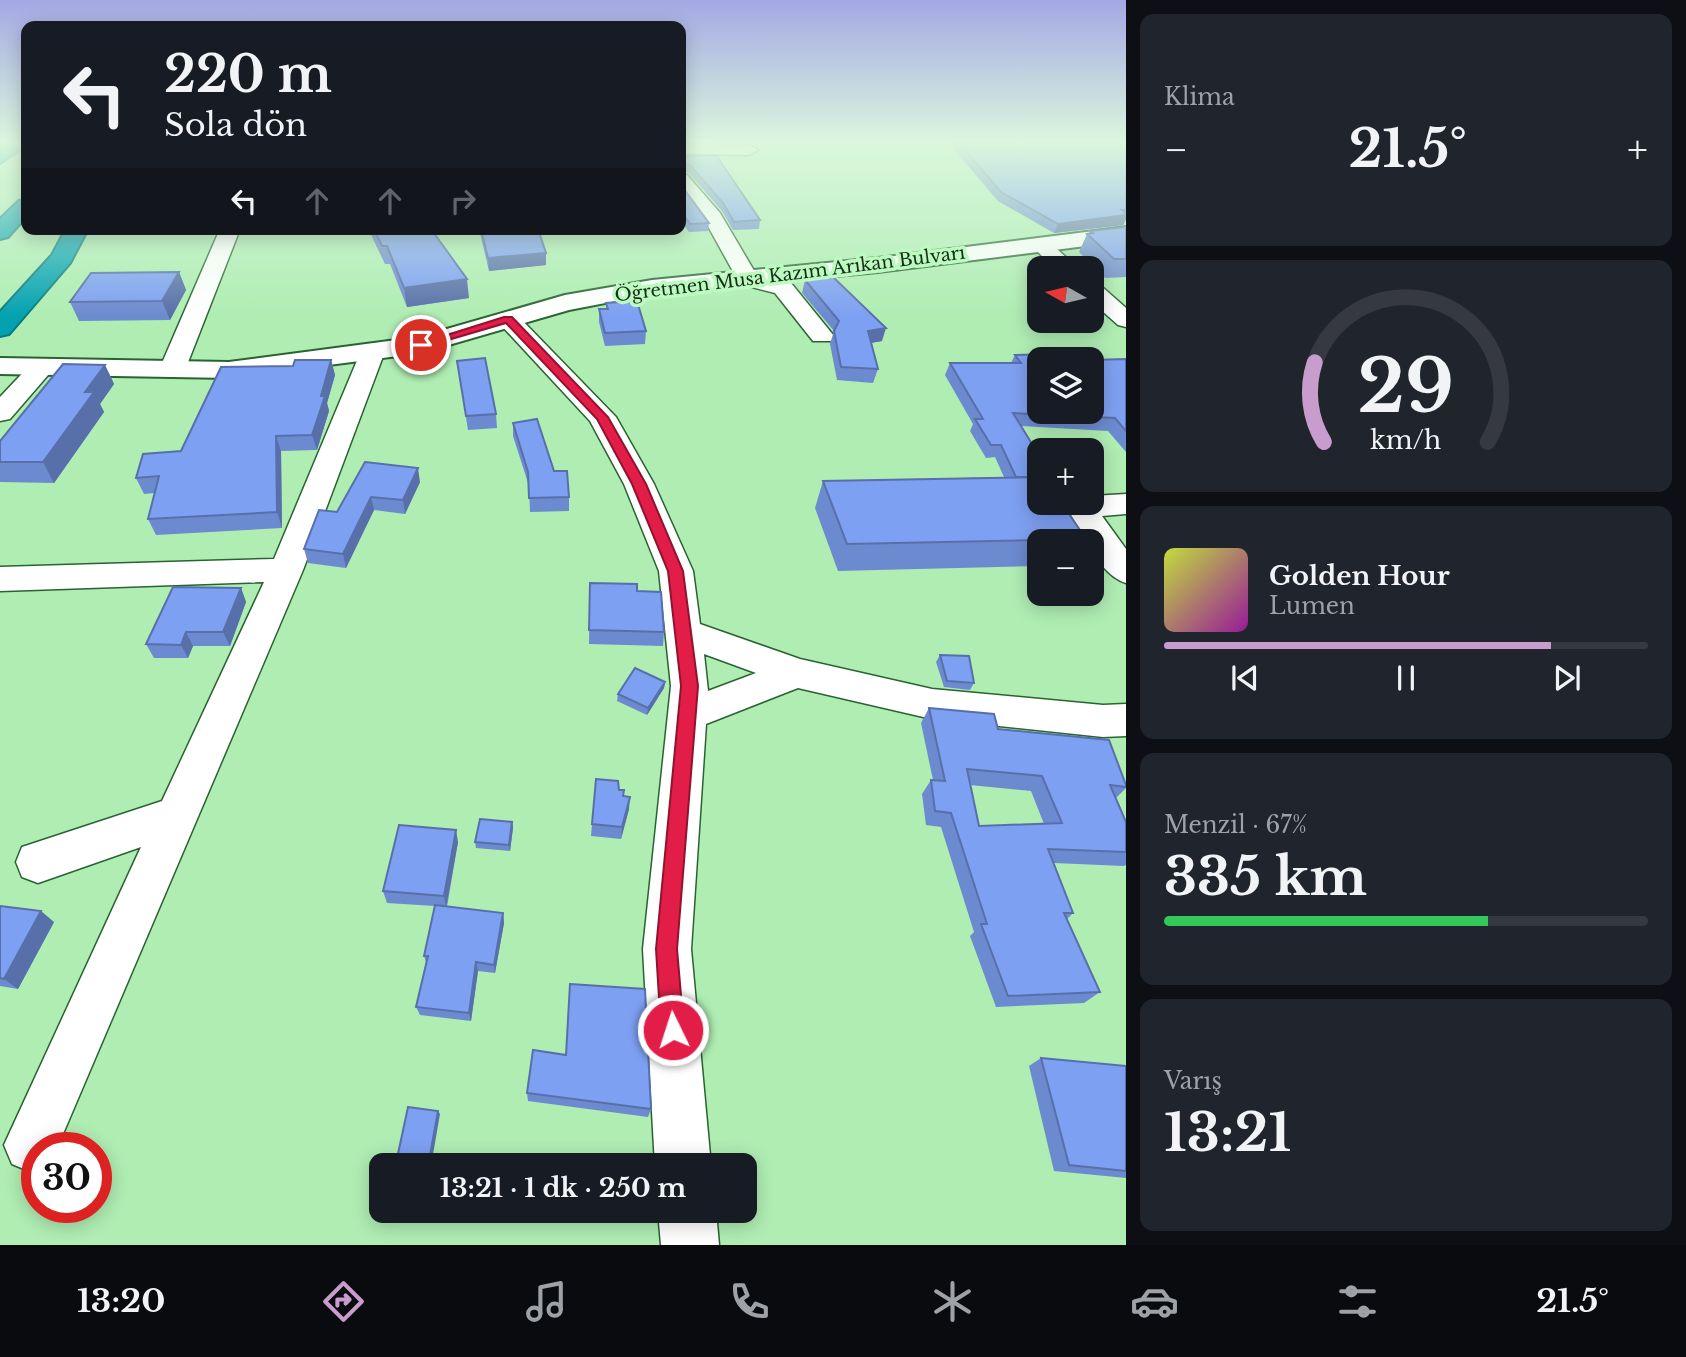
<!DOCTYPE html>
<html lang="tr">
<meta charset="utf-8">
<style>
body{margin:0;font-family:"Libre Baskerville",serif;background:#20242c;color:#f1f3f6;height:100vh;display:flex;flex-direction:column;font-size:26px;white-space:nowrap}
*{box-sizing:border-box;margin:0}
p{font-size:23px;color:#9ea1a6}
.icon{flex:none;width:38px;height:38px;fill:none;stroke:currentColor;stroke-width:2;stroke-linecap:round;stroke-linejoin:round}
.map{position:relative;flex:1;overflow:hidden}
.panel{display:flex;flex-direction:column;gap:14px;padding:14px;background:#0d0f14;width:560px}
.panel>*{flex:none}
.hud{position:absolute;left:21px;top:21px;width:665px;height:214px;border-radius:14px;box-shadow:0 4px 18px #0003;background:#171b24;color:#f1f3f6;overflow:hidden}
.needle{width:46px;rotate:278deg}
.fabs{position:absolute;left:1027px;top:256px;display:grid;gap:14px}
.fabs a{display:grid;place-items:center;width:77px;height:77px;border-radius:14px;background:#171b24;box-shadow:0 4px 18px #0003;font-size:35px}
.speed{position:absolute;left:21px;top:1132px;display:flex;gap:14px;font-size:35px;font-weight:700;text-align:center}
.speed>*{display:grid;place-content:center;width:91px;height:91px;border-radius:50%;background:#171b24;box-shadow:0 4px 18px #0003;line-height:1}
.speed .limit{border:10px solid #d22;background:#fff;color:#111}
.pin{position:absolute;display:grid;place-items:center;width:60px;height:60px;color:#fff;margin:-30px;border:4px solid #fff;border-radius:50%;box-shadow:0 2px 7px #0007}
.me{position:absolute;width:77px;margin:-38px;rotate:356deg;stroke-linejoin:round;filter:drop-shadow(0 0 5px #0008)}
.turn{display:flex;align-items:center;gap:24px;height:147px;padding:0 28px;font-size:32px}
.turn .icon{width:91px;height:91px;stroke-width:2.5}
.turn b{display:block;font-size:49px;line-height:60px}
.lanes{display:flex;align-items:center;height:66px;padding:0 28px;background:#0003;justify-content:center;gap:35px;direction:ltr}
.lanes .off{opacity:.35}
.big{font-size:52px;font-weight:800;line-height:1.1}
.panel .tile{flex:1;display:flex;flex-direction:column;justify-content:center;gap:10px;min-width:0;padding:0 24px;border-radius:14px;background:#20242c}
.panel .dial{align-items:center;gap:0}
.dial svg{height:182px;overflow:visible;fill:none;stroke:#363941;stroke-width:7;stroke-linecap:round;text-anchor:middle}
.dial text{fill:#f1f3f6;stroke:none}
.song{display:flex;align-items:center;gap:21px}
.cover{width:84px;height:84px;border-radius:10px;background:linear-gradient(135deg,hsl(70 70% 55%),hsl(300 70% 35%))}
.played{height:7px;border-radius:4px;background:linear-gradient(90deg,#c89dcd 80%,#363941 80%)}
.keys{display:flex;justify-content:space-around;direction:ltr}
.heat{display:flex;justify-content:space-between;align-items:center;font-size:38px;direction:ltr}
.charge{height:10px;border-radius:5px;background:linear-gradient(90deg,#34c759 67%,#363941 0)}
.trip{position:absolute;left:369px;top:1153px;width:388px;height:70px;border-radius:14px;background:#171b24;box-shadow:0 4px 18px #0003;font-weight:800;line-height:70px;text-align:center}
.tabs{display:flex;height:112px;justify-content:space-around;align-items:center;background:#090b0e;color:#9ea1a6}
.tabs .icon{width:49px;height:49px}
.tabs .active{color:#c89dcd}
.tabs b{font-size:32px;color:#f1f3f6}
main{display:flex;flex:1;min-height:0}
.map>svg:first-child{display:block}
</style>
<main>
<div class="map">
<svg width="1126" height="1245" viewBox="0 0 1126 1245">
<rect width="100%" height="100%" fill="#afedb3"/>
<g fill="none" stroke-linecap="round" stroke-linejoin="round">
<g stroke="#296331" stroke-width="3">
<path id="street" d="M681,144l68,1 9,5 -9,5 -68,-1z
M681,174l6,1 33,38 36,61 35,9 43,53 -3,5h-18l-38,-48 -35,-9 -36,-65 -23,-29z
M220,229h20l-55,141 -4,5h-18l-4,-5z
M1041,239l7,2 30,27h-24l-23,-23z
M1092,283l8,2 26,23v19l-8,-2 -26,-23z
M508,312l8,2 100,103 38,67 39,87 7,53 100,35 132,30 171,16 23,-1v32l-23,1 -171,-18 -134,-31 -92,36 -15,225 20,217h-56l-12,-217 28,-263 -12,-115 -35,-87 -34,-63 -90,-97 -4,-5 4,-5zM704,654l52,19 -48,18z
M373,344l9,2 3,5 -82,219 -246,578h-20v22l-6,2 -19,-8 -8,-19 137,-298 -103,36 -16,-6 -6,-15 6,-15 140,-46 102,-219 -264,9v-24l274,-8 87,-208 3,-5z
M42,359l9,3 4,5 -45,52 -10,2v-24l33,-35z
M1126,494v20l-24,2 24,33v34c-16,-5 -34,-25 -34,-42l-10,-4 -15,-30 3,-5h22v-6z
M658,1211h58l3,34h-58z"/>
</g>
<g stroke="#296331" stroke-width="4">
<path id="secondary" d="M1126,227v14l-248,31 -226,22 -83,16 -148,43 -192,25 -229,-4v-16l229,4 190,-25 146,-42 87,-15 226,-22z"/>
</g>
<g stroke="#0b7a7c" stroke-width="4">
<path id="highway" d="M8,142h18v3l-26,18v-15z
M26,199v18l-18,20 -8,2v-20l19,-18z
M66,229h22l-18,34 -61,71 -9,2v-24l52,-57z"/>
</g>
<use href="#street" fill="#fff" fill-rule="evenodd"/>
<use href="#secondary" fill="#fff" fill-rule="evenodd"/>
<use href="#highway" fill="#04a2b1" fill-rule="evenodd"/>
</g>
<path fill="#6c8ad0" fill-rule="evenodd" d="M952,142h174v77l-3,6 -69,8 -56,-32 -47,-55z
M681,157l79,63 -1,9 -26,1 -11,-19 -33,-38 -8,-1z
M681,185l28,38 -1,8 -19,1 -8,-11z
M1126,227v50l-21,1 -26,-26 8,-18h2l1,-3z
M371,229h60l38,69 -62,9 -17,-43h-5l-13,-27z
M479,229h59l8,36 -57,6z
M179,272l7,18 -16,30 -91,1 -9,-19z
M805,280l77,61 -11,2 7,26 -5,14 -36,-3 -7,-36 4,-13 -32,-38z
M606,303l40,28 -1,13 -40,2 -6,-24v-13h7z
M1052,354l-12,57 86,-52v93l-18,-21 -87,-5 19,76 46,37 -2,2h-44v25l-202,5 -23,-63 8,-27 181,-4 -9,-20 -9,1 -16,-27 3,-7 -28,-49 5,-12h61l4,-8z
M331,360l4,15 -8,28 2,8 -12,39 -36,1 1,77 -126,7 -8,-16 7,-26 -11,1 -8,-16 45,-27 112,-85z
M457,361l39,53 1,14 -29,2z
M105,365l9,19 -14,20 4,8 -50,71 -54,-1v-41z
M513,423l41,48 15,26v14l-39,1 -1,-26 -16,-50z
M365,462l55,20 -15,32 -31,-4 -28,58 -38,-5 -4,-14 33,-37z
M590,583l47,8 27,41 -1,14 -74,-2z
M241,588l5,14 -16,44h-37l-5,12h-34l-8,-14z
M940,655l34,28 -4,7 -26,-3 -8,-25z
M665,682l-1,6 -17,27 -30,-14 1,-7z
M929,708l69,21 128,56v3l-10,10 10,24v43l-2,1 -70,-3 19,50 -6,6 33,73 -16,11 -88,4 -26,-71 4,-4 -33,-105 -15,-2 -4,-31 9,-14h2l-12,-57zM970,785l61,6 13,33 -65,2z
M619,790h5l-1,6 6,13 -8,30 -30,-3 1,-12z
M512,822l1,6 -3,23 -34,-3 -1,-6z
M458,842l-11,65 56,6 1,10 -9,50 -17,-2 -7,50 -51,-6 -4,-8 10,-45 -2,-6 11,-50 -48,-3 -4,-12z
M0,906l54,16 -36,67 -18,-3z
M566,1055l85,54 -3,8 -120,-16 -1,-8z
M1041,1058l85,8v112l-72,-7 -25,-105z"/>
<path fill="#5870a9" d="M1126,215v4l-3,6 -69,8 4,-9z
M546,253v12l-57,6 -1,-13z
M179,272l7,18 -16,30 -8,-19z
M467,279l2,19 -62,9 -3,-19z
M886,328l-4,13 -18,3 4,-13z
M331,360l4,15 -8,28 2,8 -12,39 -5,-15 9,-39z
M105,365l9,19 -14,20 4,8 -50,71 -11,-21 42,-70z
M276,436l5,15 1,77 -5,-16z
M418,468l2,14 -15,32 -2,-14z
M371,497l3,13 -28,58 -3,-14z
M241,588l5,14 -16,44 -7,-14z
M186,632l7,14 -5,12 -7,-13z
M665,682l-1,6 -17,27 1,-7z
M630,797l-1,12 -8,30 1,-12z
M512,822l1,6 -3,23 -1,-6z
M456,830l2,12 -12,65 -2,-11z
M41,911l13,11 -36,67 -14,-10z
M503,913l1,10 -9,50 -1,-8z
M476,962l2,9 -7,50 -2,-8z
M438,1111l2,3 -9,52h-3z"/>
<path fill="#7ea0f2" stroke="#5870a9" stroke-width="2" fill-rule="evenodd" d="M958,142h168v68h-4l4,3v2l-68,9 -57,-32z
M716,155l44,65 -26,2 -11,-19 -33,-38 -9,-1v-7z
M681,185l28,38 -19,1 -9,-13z
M1126,227v32h-12l-27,-25 6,-1 -3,-2z
M374,229h57l36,50 -63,9 -17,-42h-5z
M481,229h57l8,24 -58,5z
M179,272l-17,29 -92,1 21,-29z
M833,277l53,51 -18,3 10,38 -37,-2 -7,-36 5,-10 -34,-41z
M637,301l9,30 -41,2 -6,-24h9l-2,-6z
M1052,354l4,5h-16v52h52v-51l34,-1v72l-11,-13 -102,-5 27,44v20h-24l-15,-32h-10l-16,-26h8l-33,-56h71l-6,-8z
M485,358l11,56 -30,2 -9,-55z
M295,360h36l-10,36h4l-13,39 -36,1 1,76 -129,7 11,-43 -23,2 7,-24 38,-3 40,-84 72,-1z
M63,364l42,1 -20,27h9l-51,70h-43v-21z
M537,419l17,52h13l2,26 -40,1 -1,-26 -15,-49z
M365,462l53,6 -15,32 -32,-3 -28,57 -39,-5 15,-39 18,2z
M1040,477v25h21l25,37 -239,5 -24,-63z
M590,583l47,1v7l24,1 3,40 -75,-2z
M173,587l68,1 -18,44h-37l-5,13 -35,-1z
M940,655l29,1 5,27 -27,-2z
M635,668l30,14 -17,26 -30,-14z
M929,708l65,6 4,15 111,11 17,45v2l-16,-2 16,37v30l-78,-3 25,64h-9l36,79 -92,4 -27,-72h6l-36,-111 -16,-2 -4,-31 14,1zM967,769l75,7 20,47 -83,3z
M596,779l22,2 1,9h5l-1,6 7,1 -8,30 -30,-3z
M480,819l32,3 -3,23 -34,-3z
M399,825l57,5 -12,66 -61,-5z
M435,905l68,8 -9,52 -18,-3 -7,51 -53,-6 12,-51h-4z
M0,906l41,5 -37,68 -4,-1z
M570,984l75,5 6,120 -124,-16 6,-43 33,5z
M1041,1058l85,8v105l-57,-6z
M408,1107l30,4 -10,55h-12l-20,-3z"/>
<linearGradient id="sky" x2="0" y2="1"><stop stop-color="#a4a8e4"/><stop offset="0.45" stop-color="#dbf7dd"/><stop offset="1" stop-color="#dbf7dd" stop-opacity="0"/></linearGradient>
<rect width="1126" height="316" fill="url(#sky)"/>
<path fill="#e11d48" stroke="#92132f" stroke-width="2" d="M504,317h8l96,100 38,67 37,87 15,115 -21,263 7,81 -3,8 -8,4 -8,-4 -4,-8 -5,-81 25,-263 -13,-115 -36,-87 -35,-65 -91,-96 -85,25 -6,-3z"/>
<g text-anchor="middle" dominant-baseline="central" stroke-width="7" stroke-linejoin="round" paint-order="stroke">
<g font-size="18" fill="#172f1a" stroke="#bcfac0">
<text transform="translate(790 274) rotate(-7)">Öğretmen Musa Kazım Arıkan Bulvarı</text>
</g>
</g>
</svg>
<div class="fabs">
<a><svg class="needle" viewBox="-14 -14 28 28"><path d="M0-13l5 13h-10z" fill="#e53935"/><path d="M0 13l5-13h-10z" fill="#9ea1a6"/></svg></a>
<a><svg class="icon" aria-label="layers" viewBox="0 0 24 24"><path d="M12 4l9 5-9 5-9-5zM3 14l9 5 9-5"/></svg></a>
<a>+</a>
<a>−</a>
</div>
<div class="speed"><div class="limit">30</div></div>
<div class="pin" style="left:421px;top:345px;background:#d93025"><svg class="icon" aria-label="arrive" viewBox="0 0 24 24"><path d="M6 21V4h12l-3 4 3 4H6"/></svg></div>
<svg class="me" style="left:673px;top:1030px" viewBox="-20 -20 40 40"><circle r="17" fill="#e11d48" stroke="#fff" stroke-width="3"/><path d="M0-11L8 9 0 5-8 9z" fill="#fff"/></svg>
<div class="trip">13:21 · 1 dk · 250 m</div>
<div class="hud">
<div class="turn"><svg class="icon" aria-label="left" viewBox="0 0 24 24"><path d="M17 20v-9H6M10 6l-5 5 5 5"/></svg><div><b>220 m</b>Sola dön</div></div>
<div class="lanes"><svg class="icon" aria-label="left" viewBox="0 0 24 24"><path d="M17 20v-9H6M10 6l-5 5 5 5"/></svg><svg class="icon off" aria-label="ahead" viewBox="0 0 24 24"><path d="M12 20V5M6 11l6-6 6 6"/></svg><svg class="icon off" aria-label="ahead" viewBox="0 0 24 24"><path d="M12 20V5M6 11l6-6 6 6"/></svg><svg class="icon off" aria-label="right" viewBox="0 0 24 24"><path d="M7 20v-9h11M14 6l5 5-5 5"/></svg></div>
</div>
</div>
<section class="panel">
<div class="tile"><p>Klima</p>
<div class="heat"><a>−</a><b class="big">21.5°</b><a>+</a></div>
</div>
<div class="tile dial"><svg viewBox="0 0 100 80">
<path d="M14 69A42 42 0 1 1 86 69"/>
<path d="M14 69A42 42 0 0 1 10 34" stroke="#c89dcd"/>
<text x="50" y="56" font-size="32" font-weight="700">29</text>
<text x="50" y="72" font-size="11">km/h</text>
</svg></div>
<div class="tile">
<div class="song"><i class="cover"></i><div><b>Golden Hour</b><p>Lumen</p></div></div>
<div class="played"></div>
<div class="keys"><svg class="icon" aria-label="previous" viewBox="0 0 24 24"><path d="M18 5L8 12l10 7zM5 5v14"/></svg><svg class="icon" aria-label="pause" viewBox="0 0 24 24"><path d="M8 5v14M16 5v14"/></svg><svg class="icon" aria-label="next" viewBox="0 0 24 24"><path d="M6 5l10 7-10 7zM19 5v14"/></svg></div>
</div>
<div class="tile"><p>Menzil · 67%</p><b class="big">335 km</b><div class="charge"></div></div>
<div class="tile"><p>Varış</p><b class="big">13:21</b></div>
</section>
</main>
<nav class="tabs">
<b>13:20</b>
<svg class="icon active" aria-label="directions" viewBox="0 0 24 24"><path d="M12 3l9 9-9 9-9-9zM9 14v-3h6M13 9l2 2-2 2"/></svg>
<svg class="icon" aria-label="music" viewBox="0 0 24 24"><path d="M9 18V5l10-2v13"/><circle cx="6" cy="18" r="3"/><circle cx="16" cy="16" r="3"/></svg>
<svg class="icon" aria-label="phone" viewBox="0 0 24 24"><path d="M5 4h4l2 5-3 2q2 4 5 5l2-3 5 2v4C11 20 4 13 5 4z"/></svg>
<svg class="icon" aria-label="climate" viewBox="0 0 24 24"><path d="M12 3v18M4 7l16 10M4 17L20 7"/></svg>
<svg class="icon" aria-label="car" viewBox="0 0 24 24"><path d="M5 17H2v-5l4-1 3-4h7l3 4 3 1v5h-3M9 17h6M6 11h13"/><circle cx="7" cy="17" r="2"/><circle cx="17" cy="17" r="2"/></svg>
<svg class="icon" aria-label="filters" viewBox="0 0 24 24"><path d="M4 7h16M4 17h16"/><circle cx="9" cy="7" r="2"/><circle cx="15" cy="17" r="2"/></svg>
<b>21.5°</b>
</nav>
